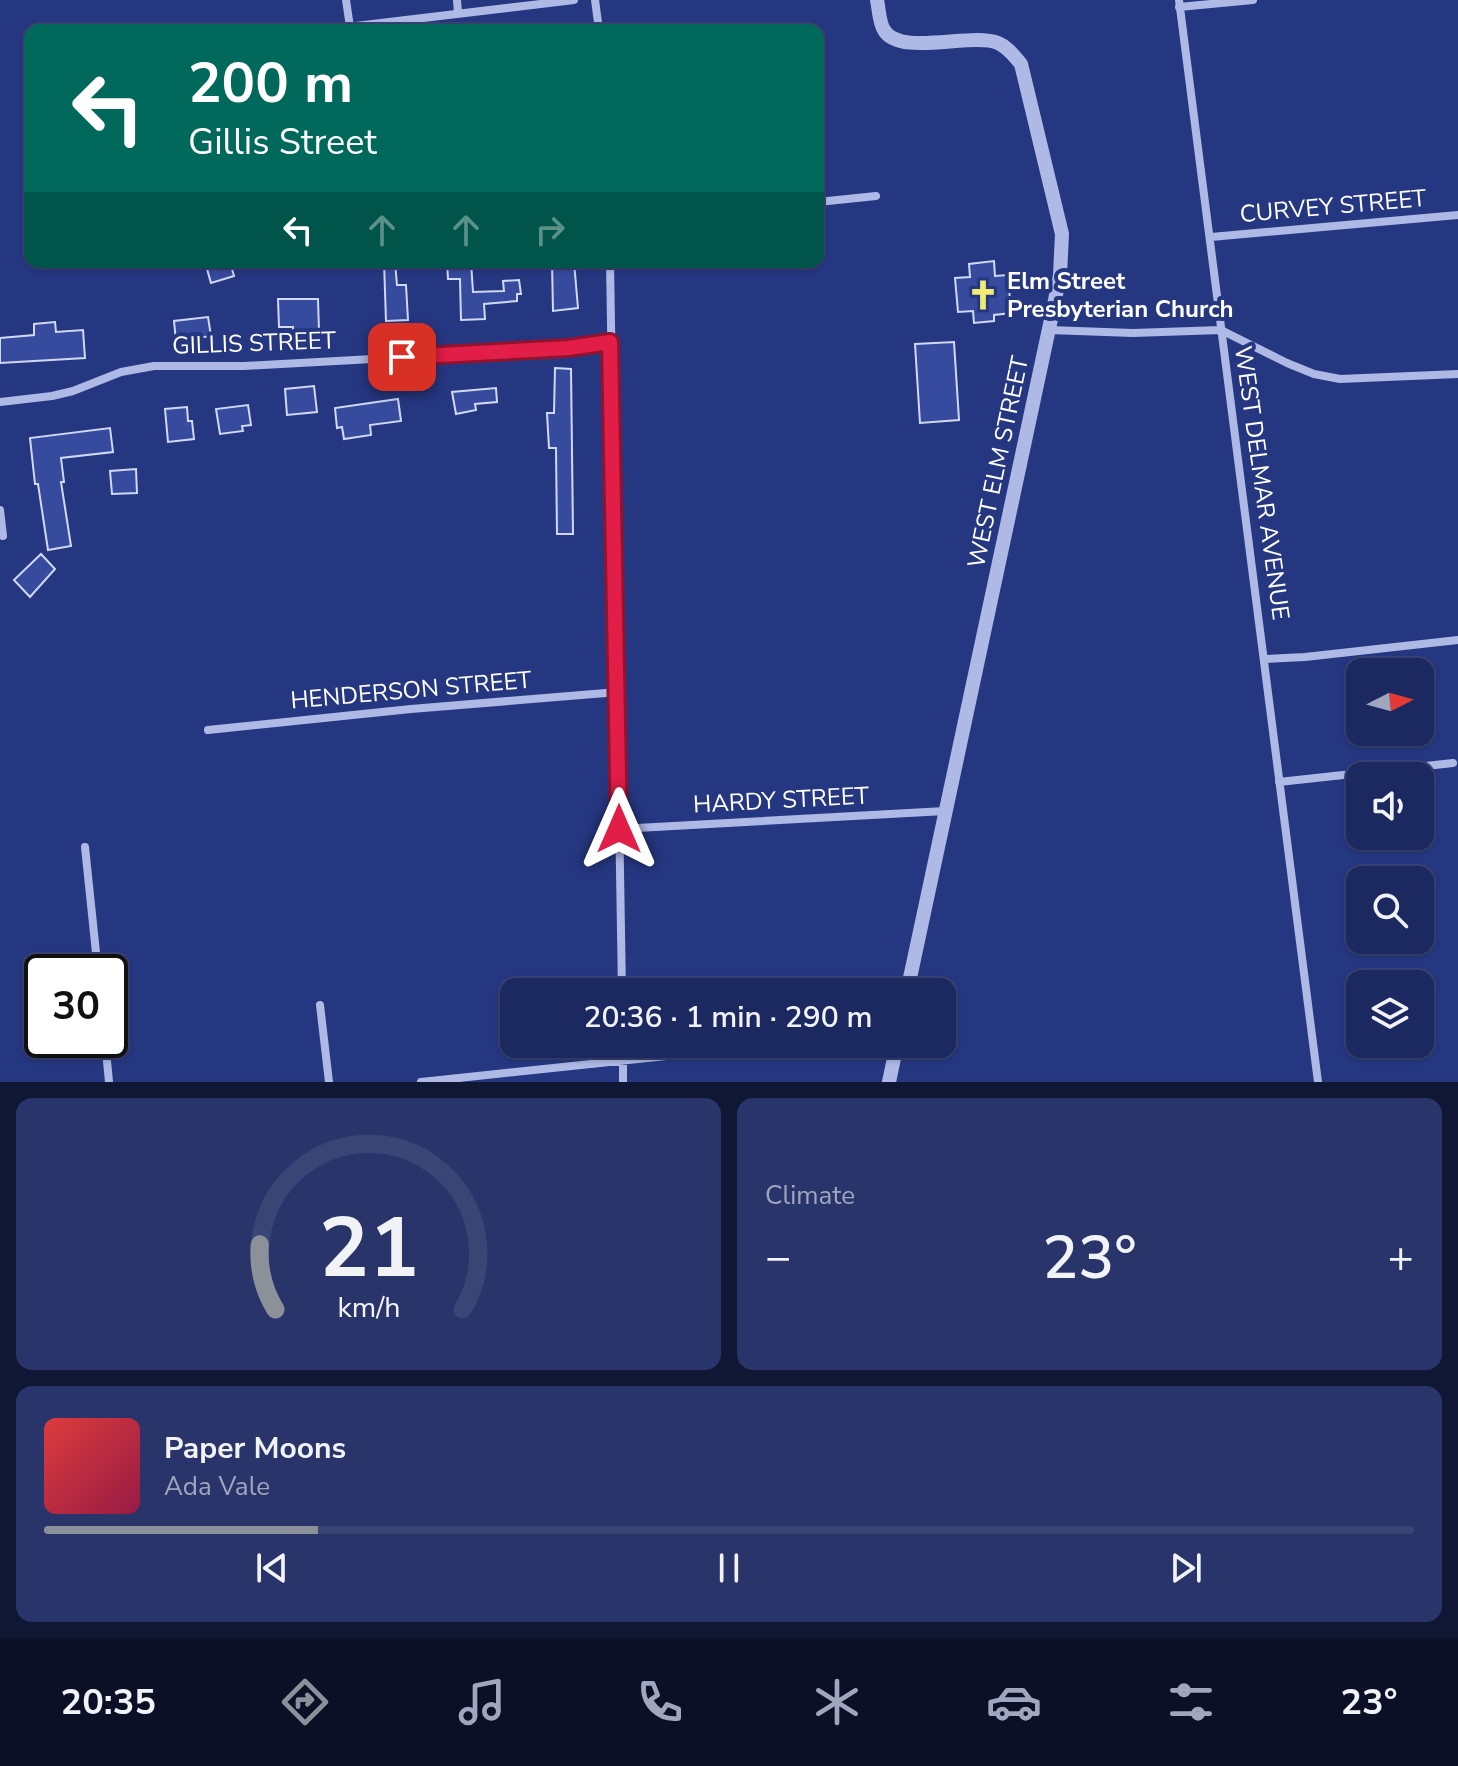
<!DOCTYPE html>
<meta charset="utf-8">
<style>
body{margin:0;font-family:"Nunito Sans",sans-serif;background:#29356a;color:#f1f3f6;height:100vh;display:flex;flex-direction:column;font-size:30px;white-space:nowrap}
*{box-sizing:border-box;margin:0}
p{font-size:26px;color:#a0a6bd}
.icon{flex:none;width:44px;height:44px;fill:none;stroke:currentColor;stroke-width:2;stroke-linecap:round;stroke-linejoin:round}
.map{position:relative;height:1082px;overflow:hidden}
.panel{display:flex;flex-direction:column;gap:16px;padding:16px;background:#0f1735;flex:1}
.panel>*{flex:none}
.hud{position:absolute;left:24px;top:24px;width:800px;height:244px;border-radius:16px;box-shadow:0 2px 6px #0004,0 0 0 2px #3a4576;background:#00695c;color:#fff;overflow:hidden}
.needle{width:52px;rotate:84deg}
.controls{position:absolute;left:1346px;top:658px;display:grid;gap:16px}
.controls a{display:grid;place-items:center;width:88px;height:88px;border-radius:16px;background:#1c2961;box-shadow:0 2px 6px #0004,0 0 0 2px #3a4576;font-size:40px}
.speed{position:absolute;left:24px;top:954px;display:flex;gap:16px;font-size:40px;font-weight:700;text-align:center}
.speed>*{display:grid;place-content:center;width:104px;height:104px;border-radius:50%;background:#1c2961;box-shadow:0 2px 6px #0004,0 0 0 2px #3a4576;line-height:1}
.speed .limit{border:4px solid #111;border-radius:12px;background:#fff;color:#111}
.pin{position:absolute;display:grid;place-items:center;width:68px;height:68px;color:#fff;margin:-34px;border-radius:16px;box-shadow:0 4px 12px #0006}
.me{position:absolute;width:88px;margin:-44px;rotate:0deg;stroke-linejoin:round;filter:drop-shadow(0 0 6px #0008)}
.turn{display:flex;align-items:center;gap:28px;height:168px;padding:0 32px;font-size:36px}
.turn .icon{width:104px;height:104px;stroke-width:2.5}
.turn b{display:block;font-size:56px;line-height:68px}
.lanes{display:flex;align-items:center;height:76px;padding:0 32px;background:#0003;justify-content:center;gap:40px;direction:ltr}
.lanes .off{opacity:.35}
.big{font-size:60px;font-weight:600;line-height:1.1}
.panel .widget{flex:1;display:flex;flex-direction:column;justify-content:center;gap:12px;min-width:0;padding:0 28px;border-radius:16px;background:#29356a}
.panel .dial{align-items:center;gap:0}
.dial svg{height:208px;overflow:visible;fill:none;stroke:#3a4576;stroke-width:7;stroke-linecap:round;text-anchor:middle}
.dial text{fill:#f1f3f6;stroke:none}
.song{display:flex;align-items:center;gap:24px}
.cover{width:96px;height:96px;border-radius:12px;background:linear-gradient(135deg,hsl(0 70% 55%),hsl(340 70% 35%))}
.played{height:8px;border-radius:4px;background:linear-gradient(90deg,#8c9099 20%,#3a4576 20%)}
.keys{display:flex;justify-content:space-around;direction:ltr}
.heat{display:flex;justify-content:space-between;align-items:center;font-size:44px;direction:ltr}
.panel .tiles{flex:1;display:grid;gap:16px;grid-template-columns:1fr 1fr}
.widget:last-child{grid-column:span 2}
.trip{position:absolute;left:500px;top:978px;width:456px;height:80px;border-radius:16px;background:#1c2961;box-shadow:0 2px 6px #0004,0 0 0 2px #3a4576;font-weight:600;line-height:80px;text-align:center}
.tabs{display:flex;height:128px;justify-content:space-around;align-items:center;background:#0b1027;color:#a0a6bd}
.tabs .icon{width:56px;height:56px}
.tabs .selected{color:#8c9099}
.tabs b{font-size:36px;color:#f1f3f6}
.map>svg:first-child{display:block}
</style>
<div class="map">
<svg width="1458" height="1082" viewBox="0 0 1458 1082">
<rect width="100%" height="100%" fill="#263781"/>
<path fill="#364a9e" stroke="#d1d8f5" stroke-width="2" d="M994,261l1,15 13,-1 3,38 -17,2v6l-20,2 -1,-12 -15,1 -3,-34 15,-1 -1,-13z
M205,262h25l4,14 -23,7z
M384,262h11l2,23h9l2,35 -22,1z
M447,262h24l2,30 31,-1 -1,-10 16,-1 2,14h-4v7l-33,3 1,15 -24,1 -1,-41h-12z
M552,262h22l4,46 -25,3z
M278,299h40l1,32h-26v-4h-14z
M208,317l3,19 -35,5 -2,-20z
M55,322l1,10 27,-2 2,28 -85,5v-25l34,-3v-11z
M954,342l5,78 -39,3 -5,-79z
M555,368l16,1 2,165h-16l-1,-86h-7l-2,-35h7z
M314,386l3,26 -30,3 -2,-26z
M496,388l1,14 -22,2 1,6 -20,4 -4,-22z
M398,399l3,22 -31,4 1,10 -27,4 -2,-12 -5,1 -2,-20z
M248,405l3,20 -9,1 1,5 -23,3 -4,-25z
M187,407l1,14h4l2,18 -26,3 -3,-33z
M110,428l3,24 -52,6 3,24h-3l10,64 -23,4 -10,-66h-3l-5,-46z
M136,469l1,24 -25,1 -2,-23z
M41,554l14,15 -25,28 -16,-17z"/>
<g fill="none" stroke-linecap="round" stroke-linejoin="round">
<path stroke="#aeb9e6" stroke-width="8" d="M346,0l4,27
M457,0l1,13
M595,0l4,30
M1179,0l139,1082
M1179,7l74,-7
M322,30l252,-30
M818,202l58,-6
M1211,237l247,-22
M610,262l12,730
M1049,330l84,3 88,-3 66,33 27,11 26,5 118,-5
M0,402l52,-6 21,-5 48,-19 33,-6h90l295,-16 71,-8
M0,510l3,26
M1265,659l40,-2 153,-17
M208,730l203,-21 207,-17
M1279,782l174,-19
M619,829l326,-18
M85,847l13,125
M320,1005l9,77
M105,1040l4,42
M623,1044v38
M421,1082l359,-38"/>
<path stroke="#aeb9e6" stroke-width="14" d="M877,0c2,9 2,22 7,30 15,27 88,2 114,13 10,4 16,13 23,21l41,170 -2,41 -7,35 -146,682
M889,1082l8,-38"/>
</g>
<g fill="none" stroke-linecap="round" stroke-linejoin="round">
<g stroke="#92132f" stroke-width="20">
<path id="route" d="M402,357l166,-9 42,-6 9,487"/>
</g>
<use href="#route" stroke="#e11d48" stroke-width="14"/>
</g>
<defs>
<g id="church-bare" transform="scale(2.4)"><path d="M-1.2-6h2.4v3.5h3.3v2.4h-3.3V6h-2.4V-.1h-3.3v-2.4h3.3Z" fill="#efeb73" stroke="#263781" stroke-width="2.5" paint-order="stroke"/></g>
</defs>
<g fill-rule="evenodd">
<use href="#church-bare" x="983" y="295"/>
</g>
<g text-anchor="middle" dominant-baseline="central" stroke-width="8" stroke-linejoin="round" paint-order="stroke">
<g font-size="24" fill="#fff" stroke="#263781">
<text transform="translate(1333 206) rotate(-5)">CURVEY STREET</text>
<text transform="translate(254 343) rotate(-2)">GILLIS STREET</text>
<text transform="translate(998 462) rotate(-78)">WEST ELM STREET</text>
<text transform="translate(1262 483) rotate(82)">WEST DELMAR AVENUE</text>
<text transform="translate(411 690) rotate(-5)">HENDERSON STREET</text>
<text transform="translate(781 800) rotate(-3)">HARDY STREET</text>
</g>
<g font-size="24" font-weight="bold" fill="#fff" stroke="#263781" text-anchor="start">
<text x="1007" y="281">Elm Street<tspan x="1007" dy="28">Presbyterian Church</tspan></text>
</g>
</g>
</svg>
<div class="controls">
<a><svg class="needle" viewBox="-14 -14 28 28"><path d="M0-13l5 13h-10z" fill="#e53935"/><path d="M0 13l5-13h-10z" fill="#a0a6bd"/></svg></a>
<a><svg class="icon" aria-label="sound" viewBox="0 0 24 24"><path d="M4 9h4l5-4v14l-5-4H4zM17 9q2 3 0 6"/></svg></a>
<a><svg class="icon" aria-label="search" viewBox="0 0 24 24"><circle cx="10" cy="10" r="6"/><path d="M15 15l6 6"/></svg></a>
<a><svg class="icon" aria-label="layers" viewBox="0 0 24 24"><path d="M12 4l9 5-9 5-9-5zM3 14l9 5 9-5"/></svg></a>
</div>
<div class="speed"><div class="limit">30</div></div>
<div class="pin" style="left:402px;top:357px;background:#d93025"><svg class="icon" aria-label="arrive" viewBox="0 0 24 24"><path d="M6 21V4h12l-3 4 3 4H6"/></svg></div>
<svg class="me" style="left:619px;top:829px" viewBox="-20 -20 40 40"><path d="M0-17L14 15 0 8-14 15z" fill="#e11d48" stroke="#fff" stroke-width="4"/></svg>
<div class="trip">20:36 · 1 min · 290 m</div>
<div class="hud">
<div class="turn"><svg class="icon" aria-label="left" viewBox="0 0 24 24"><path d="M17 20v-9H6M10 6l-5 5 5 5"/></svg><div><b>200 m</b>Gillis Street</div></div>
<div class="lanes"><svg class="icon" aria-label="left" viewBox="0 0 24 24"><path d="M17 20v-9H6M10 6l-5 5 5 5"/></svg><svg class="icon off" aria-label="ahead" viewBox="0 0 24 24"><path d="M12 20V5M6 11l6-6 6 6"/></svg><svg class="icon off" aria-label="ahead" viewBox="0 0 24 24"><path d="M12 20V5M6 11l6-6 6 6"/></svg><svg class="icon off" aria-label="right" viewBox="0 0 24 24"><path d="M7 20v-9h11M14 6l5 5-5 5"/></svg></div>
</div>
</div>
<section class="panel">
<div class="tiles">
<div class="widget dial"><svg viewBox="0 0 100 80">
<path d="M14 69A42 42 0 1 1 86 69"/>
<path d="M14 69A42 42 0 0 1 8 44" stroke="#8c9099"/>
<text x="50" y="56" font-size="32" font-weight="700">21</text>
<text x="50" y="72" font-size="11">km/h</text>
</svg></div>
<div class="widget"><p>Climate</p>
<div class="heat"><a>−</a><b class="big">23°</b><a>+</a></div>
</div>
<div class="widget">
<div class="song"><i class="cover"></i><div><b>Paper Moons</b><p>Ada Vale</p></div></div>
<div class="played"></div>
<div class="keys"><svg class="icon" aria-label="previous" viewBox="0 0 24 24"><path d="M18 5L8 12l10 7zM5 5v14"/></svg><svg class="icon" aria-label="pause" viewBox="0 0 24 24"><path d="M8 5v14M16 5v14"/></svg><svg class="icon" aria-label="next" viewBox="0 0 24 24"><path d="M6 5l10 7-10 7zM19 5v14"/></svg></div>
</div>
</div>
</section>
<nav class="tabs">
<b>20:35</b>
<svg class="icon selected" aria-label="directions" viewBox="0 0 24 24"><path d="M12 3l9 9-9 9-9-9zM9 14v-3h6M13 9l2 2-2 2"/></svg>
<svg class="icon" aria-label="music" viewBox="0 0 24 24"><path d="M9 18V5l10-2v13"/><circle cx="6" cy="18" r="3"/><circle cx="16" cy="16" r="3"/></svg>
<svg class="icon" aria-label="phone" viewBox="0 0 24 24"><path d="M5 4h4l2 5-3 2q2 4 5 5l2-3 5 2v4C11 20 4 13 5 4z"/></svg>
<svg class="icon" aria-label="climate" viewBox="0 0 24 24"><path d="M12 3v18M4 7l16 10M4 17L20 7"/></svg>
<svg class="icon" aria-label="car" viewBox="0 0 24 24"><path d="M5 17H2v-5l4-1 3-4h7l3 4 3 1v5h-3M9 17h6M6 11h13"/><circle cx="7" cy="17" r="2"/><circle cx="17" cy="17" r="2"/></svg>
<svg class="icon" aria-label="filters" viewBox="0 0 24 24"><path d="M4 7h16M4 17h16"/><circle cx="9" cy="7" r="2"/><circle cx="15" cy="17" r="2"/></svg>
<b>23°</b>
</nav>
